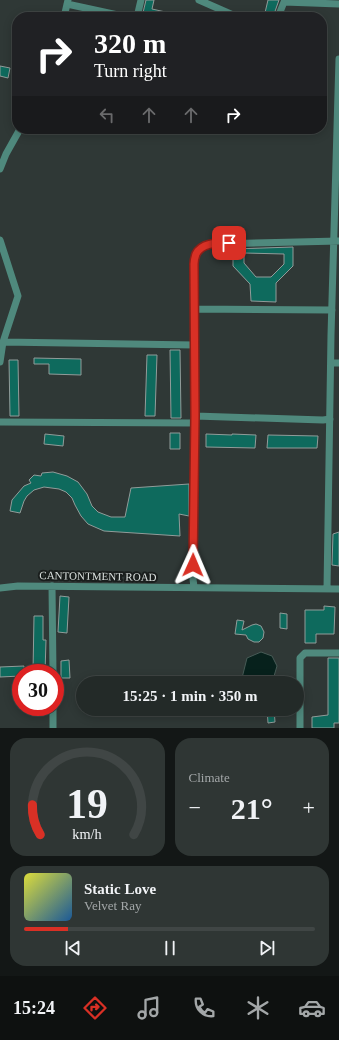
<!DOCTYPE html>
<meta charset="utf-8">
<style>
body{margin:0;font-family:"Times New Roman",serif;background:#2f3634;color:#f1f3f6;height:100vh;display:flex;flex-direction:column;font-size:15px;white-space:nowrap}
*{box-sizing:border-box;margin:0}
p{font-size:13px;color:#a3a7a8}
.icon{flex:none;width:22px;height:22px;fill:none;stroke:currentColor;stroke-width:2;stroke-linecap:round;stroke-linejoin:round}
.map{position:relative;height:728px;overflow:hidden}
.details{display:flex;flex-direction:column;gap:10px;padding:10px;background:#131716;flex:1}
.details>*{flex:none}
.hud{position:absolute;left:12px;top:12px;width:315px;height:122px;border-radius:16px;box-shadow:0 2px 10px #0003,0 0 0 1px #404645;background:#202124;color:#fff;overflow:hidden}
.speed{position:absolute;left:12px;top:664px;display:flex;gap:8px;font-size:20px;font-weight:700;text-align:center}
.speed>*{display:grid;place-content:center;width:52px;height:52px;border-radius:50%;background:#232a28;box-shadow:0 2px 10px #0003,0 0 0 1px #404645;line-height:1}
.speed .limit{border:6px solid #d22;background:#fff;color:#111}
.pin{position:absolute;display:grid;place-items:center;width:34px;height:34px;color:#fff;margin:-17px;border-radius:8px;box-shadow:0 2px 6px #0006}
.me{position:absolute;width:44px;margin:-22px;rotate:1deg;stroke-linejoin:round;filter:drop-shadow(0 0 3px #0008)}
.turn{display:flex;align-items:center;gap:14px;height:84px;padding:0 16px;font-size:18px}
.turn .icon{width:52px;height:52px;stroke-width:2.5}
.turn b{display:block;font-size:28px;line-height:34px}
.lanes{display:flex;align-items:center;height:38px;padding:0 16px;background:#0003;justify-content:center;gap:20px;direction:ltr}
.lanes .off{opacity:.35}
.big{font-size:30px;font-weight:800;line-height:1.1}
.details .tile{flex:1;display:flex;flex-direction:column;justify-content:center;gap:6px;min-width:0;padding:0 14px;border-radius:16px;background:#2f3634}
.details .dial{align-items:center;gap:0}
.dial svg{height:104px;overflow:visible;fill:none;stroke:#404645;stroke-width:7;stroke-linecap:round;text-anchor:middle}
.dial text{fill:#f1f3f6;stroke:none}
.song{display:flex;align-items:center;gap:12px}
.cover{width:48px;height:48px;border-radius:6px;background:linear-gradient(135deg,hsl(60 70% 55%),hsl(210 70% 35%))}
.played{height:4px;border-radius:2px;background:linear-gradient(90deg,#d93025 15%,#404645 15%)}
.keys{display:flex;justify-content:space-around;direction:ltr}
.heat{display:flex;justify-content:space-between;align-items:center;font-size:22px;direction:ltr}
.details .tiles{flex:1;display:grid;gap:10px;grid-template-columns:1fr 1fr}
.tile:last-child{grid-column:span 2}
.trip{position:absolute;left:76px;top:676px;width:228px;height:40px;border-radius:20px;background:#232a28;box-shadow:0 2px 10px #0003,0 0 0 1px #404645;font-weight:800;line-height:40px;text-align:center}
.menu{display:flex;height:64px;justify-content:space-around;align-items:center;background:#0e1110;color:#a3a7a8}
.menu .icon{width:28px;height:28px}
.menu .current{color:#d93025}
.menu b{font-size:18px;color:#f1f3f6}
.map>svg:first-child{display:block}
</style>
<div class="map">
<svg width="339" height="728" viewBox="0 0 339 728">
<rect width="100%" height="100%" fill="#2f3836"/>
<path fill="#07211c" stroke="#475b56" d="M261,652l11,4 5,10 -5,17 -31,-1 6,-24z"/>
<path fill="#0e6a5d" stroke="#919c9a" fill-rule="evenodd" d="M146,0h8l-2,9 27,6 -1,2h-36z
M268,0h11l-6,17h-9z
M0,66l10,2 -2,10 -8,-2z
M293,247v19l-17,17v19l-25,-1 -1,-17 -17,-18v-17zM244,253l40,1v10l-13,13h-15l-12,-14z
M170,350h10l1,68h-10z
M147,355h10l-2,61h-10z
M34,358l47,1v16l-32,-1v-10h-15z
M9,360h9l1,56h-9z
M170,433h10v16h-10z
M45,434l19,2 -1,10 -19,-2z
M206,434l26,1v-1l24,1 -1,13 -49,-1z
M268,435l50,1 -1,12h-50z
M53,472l14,4 11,6 9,12 5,12 6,6 13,5h14l6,-29 58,-4v32l-10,-2 1,22 -76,-5 -16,-7 -7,-8 -6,-11 -3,-7 -6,-6 -7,-3 -15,-2 -10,3 -7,6 -3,5 -4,12 -10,-2 2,-11 12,-14 7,-3 -2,-3 5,-5 7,1 1,-3z
M339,532v34l-7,-1 1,-31z
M60,596l9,1 -2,36 -9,-1z
M324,606l11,1 -1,27h-18v9h-11v-33h19z
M280,613l7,1v15l-7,-1z
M34,616h9v24h3l-1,33 -12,-1z
M237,620l7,1 -2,9 10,-5 4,-1 5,2 3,6 -1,6 -4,4h-5l-6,-3 -2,-4 -11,-1z
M328,658h11v65h-5v5h-22v-11l16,-2z
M69,660l1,18h-9v-17z
M24,666v7h-3v3l-21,1v-10z
M267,709h7l1,13 -7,1z"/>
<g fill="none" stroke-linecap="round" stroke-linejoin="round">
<path stroke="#4f897d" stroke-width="7" d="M199,0l34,15 8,2
M67,4l60,13
M64,17l4,-17
M137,17l4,-17
M278,17l6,-15 55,2
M0,169l6,-15 14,-25
M0,240l18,56 -15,46 -3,20
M194,309l138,1
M3,342l191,3
M331,363h8
M195,416l128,4 7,-1
M0,422l195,1
M52,586l1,87
M194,587l-1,-8 2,-163 -1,-152c4,-16 5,-17 20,-20l125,-3
M0,588l18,-2 321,3
M327,589l4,-254 8,-276
M53,728v-21
M300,728v-70l5,-5h34"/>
</g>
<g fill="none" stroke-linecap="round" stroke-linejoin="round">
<g stroke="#8d1f18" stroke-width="10">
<path id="route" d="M193,565l2,-149 -1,-152c0,-4 1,-7 2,-10 6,-12 22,-11 33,-11"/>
</g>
<use href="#route" stroke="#d93025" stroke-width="7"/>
</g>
<g text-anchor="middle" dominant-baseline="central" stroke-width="4" stroke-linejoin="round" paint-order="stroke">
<g font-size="11" fill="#dbe1df" stroke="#1a1e1d">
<text transform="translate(98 576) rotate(1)">CANTONTMENT ROAD</text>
</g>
</g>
</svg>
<div class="speed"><div class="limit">30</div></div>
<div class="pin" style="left:229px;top:243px;background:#d93025"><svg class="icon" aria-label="arrive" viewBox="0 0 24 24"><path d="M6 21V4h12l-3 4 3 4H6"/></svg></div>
<svg class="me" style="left:193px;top:565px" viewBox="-20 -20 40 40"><path d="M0-17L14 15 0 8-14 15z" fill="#d93025" stroke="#fff" stroke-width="4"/></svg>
<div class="trip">15:25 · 1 min · 350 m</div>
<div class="hud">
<div class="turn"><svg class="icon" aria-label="right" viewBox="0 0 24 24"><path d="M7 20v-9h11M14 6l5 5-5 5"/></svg><div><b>320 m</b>Turn right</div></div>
<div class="lanes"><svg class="icon off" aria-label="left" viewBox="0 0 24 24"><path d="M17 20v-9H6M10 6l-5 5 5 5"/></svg><svg class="icon off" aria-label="ahead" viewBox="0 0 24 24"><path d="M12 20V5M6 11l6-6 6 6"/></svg><svg class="icon off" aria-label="ahead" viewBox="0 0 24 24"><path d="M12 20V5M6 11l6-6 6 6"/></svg><svg class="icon" aria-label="right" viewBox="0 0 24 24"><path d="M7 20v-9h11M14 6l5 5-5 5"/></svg></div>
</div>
</div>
<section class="details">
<div class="tiles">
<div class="tile dial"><svg viewBox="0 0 100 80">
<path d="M14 69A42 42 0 1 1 86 69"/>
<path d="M14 69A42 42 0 0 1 8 46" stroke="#d93025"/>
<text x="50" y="56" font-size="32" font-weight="700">19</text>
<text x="50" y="72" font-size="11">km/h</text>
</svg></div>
<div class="tile"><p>Climate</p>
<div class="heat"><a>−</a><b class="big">21°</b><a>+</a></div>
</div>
<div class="tile">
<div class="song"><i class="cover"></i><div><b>Static Love</b><p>Velvet Ray</p></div></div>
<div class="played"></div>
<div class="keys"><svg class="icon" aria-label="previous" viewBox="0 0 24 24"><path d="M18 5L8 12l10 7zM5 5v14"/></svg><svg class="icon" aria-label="pause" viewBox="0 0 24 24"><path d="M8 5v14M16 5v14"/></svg><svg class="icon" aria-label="next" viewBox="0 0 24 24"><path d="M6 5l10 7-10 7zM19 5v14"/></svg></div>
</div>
</div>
</section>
<nav class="menu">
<b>15:24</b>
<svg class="icon current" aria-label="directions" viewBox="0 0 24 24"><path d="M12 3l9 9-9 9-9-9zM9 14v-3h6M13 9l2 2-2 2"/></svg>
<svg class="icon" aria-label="music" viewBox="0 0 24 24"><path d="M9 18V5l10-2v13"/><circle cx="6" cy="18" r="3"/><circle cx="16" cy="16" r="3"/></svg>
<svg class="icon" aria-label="phone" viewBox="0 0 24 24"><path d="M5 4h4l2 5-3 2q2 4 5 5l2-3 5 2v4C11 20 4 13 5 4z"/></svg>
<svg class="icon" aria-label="climate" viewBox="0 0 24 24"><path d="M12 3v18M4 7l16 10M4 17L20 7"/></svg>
<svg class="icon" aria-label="car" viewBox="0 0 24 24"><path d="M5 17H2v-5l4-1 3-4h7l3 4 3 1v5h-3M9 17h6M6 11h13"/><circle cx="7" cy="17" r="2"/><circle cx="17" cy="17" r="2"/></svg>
</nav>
